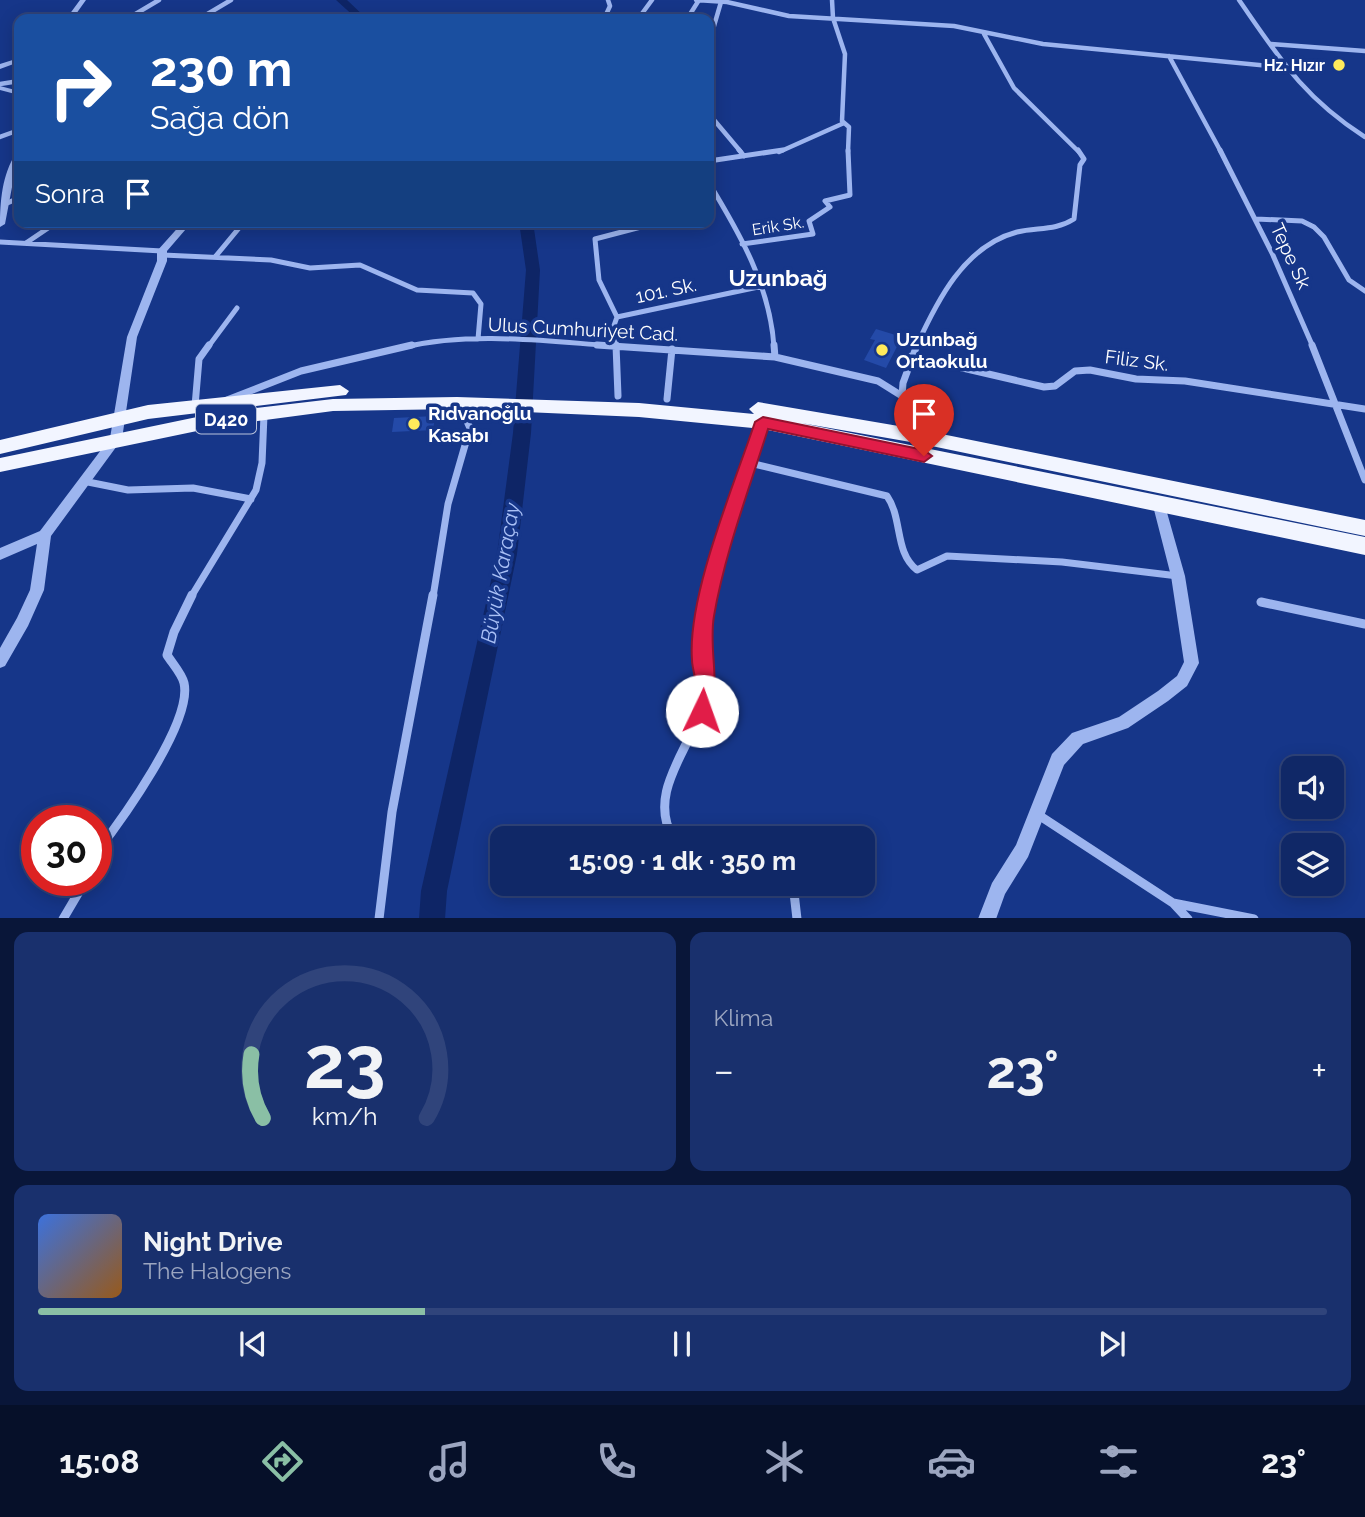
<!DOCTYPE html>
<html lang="tr">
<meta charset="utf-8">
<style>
body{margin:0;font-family:Raleway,sans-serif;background:#19306d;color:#f1f3f6;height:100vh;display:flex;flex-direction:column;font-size:26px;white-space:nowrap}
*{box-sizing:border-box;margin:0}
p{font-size:23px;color:#9ca6c0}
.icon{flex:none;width:38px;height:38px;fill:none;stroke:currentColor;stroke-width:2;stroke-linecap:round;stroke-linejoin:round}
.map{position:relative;height:918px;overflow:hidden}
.sheet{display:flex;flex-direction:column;gap:14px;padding:14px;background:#091639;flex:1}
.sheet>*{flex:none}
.hud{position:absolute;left:14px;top:14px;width:700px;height:214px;border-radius:14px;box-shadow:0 4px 18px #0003,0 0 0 2px #30447b;background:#1a4fa0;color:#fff;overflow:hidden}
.buttons{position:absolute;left:1281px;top:756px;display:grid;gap:14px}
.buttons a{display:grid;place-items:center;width:63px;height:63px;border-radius:14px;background:#102867;box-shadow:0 4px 18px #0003,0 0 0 2px #30447b;font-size:35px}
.speed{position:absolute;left:21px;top:805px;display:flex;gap:14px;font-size:35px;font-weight:700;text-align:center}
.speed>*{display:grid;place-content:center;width:91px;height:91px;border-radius:50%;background:#102867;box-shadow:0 4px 18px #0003,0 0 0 2px #30447b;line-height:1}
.speed .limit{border:10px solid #d22;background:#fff;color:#111}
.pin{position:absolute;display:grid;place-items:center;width:60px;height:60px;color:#fff;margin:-72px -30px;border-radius:50% 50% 50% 0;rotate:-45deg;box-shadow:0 0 7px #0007}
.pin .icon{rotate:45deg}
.me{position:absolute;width:77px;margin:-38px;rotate:3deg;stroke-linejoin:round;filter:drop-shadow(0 0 5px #0008)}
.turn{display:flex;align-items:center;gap:24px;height:147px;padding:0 21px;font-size:32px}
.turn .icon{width:91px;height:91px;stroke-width:2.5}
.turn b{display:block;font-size:49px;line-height:60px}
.then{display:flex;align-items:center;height:66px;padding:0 21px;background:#0003;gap:14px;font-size:26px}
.big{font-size:52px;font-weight:700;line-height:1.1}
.sheet .card{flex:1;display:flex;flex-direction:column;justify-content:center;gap:10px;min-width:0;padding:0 24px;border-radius:14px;background:#19306d}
.sheet .dial{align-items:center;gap:0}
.dial svg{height:182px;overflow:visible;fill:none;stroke:#30447b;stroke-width:7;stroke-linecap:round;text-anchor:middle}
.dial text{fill:#f1f3f6;stroke:none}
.song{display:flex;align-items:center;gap:21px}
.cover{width:84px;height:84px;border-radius:10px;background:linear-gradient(135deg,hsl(220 70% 55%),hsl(30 70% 35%))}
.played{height:7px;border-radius:4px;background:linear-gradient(90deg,#8abfa5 30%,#30447b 30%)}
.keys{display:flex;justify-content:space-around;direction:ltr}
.heat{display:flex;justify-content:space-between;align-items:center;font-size:38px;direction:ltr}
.sheet .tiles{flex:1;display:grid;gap:14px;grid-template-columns:1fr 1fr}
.card:last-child{grid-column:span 2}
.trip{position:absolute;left:490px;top:826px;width:385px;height:70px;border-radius:14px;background:#102867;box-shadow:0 4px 18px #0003,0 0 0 2px #30447b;font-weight:700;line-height:70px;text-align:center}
.dock{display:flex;height:112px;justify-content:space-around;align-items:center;background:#061029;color:#9ca6c0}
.dock .icon{width:49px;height:49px}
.dock .active{color:#8abfa5}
.dock b{font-size:32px;color:#f1f3f6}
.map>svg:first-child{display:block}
</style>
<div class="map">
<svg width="1365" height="919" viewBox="0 0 1365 919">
<rect width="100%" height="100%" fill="#163689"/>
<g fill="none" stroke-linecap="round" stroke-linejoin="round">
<path fill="#0e2566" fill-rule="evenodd" d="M336,0h11l20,19h-10z
M519,222h14l7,48 -9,163 -14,121 -70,337 -2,28h-26l2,-28 76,-337 16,-121 13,-163z"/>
</g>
<path fill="#244aa8" d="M876,329l26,8 -16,31 -22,-8 11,-20 -5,-1z
M435,416l-2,14 -41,2 2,-14z"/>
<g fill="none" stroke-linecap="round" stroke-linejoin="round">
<path stroke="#9db5ef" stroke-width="4.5" d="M696,0l31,2 62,14 165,10 89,18 246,24
M832,0l1,18 12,36 -3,67 7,6 -1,25
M1239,0c41,59 64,97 126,137
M127,19l32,-19
M199,19l32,-19
M604,19l6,-13 -2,-6
M638,19l14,-19
M687,19l12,-19
M984,34l30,54 65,64
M709,43l12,-41
M1271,44l94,7
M1169,56l52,96
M0,84l19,-3
M709,114l32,38
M0,137l19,-7
M779,152l65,-29"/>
<path stroke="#9db5ef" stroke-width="5" d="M739,150l5,6
M1220,150l52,103 41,94
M709,161l74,-11
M709,183c31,51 61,103 65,164
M5,204l14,-6
M1256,219l46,2 12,6 10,10 25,43 16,11
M0,242l162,9
M26,243l31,-21
M742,244l71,-10 -4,-13 21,-14 -5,-6 25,-6 -2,-45
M163,255l108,5 39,8 50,-3 57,25 56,3 8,11 -3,35
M215,257l29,-35
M617,317l-18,-37 -4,-41 65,-17
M617,317l146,-31
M208,347l29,-39
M405,347c72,-17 152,-4 226,0
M617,347l-6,-13 6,-17
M916,347c21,-46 48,-101 101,-115 20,-5 38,-1 57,-13l6,-54 4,-6 -6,-9"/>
<path stroke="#9db5ef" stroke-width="7" d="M597,345l178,12 103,24 24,15 19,41
M616,345l2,51
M774,345l1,12
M1312,345l53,135
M911,356l133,31 11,-1 20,-15 15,-1 46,9 49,2 180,28
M902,396l1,-13 14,-38
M667,399l5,-50
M227,400l74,-29 111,-26
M195,406l4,-47 10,-14
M750,463l137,33c16,23 7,56 30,74l30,-14 115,6 116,14
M83,481l45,9 65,-2 58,11
M191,597l65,-107 6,-27 2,-48
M433,597l15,-93 22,-76 -4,-9
M707,597l14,-51 42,-124"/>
<path stroke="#9db5ef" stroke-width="9" d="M1261,602l104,22
M1037,814l136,89 15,16
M673,838c-27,-47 19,-90 30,-135 5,-20 0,-40 -1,-59 0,-17 3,-33 6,-49
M96,853c24,-31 97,-131 88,-170 -2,-9 -12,-20 -17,-28l7,-23 18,-37
M793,884l4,35
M1173,903l81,16
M63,919l23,-39
M379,919l13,-107 41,-217"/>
<path fill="#9db5ef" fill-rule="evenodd" d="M80,0h6l-10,14 33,5 -35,-2 -2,2h-6z
M19,58v4l-19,7v-5z
M0,86l19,5v4l-19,-5z
M19,152v9l-3,5 -11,58 -5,3c0,-26 2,-52 16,-74z
M183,222h9l-25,29v10l-30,76 -15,102 -71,97 -7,54 -16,36 -23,40 -5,2v-20l17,-30 13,-28 7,-46 -37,16v-12l40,-17 70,-93 17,-101 30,-76v-10z
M1158,497l5,1 1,4 21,74 14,87 -12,23 -19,15 -40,27 -45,16 -19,21 -36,92 -23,37 -9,25h-18l14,-36 24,-38 36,-91 20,-21 47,-16 39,-26 19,-15 7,-14 -13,-86 -19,-74 1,-4z"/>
<path fill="#f2f5ff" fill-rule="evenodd" d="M340,385l9,6 -3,4 -198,24 -148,35v-14l148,-35z
M457,397l182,6 115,11 -5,-5 9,-7 164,28 443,90v16l-443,-92 -121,-21 564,114v18l-602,-126 -124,-12 -182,-8 -124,2 -112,15 -221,46v-14l221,-46 112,-13z"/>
</g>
<path fill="#e11d48" stroke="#92132f" stroke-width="2" d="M763,417l161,33 8,6 -8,6 -156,-33c-19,61 -43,123 -54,187 -6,33 8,71 -5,101l-7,3 -7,-3c-5,-12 1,-24 0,-36 0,-7 -3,-14 -3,-21 -5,-64 42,-175 63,-238z"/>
<g fill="#ffea5b" stroke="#163689" stroke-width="2.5">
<circle cx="1339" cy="65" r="7"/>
<circle cx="882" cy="350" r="7"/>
<circle cx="414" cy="424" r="7"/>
</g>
<g text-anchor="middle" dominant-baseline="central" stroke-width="7" stroke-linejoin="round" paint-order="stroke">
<g font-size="16" font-weight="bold" fill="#fff" stroke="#163689" text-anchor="end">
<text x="1325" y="65">Hz. Hızır</text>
</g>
<g font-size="16" fill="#fff" stroke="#163689">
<text transform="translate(778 226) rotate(-9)">Erik Sk.</text>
</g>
<rect fill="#163689" stroke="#b9c3dc" stroke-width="2" x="196" y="404.5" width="60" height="29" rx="5"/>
<g font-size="18" font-weight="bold" fill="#fff">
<text x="226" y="419">D420</text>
</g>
<g font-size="19" fill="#fff" stroke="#163689">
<text transform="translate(1291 256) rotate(65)">Tepe Sk</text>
<text transform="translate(666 290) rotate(-12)">101. Sk.</text>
<text transform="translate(583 329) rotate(3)">Ulus Cumhuriyet Cad.</text>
<text transform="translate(1137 360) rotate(7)">Filiz Sk.</text>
</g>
<g font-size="19" font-weight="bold" fill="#fff" stroke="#163689" text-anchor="start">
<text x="896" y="339">Uzunbağ<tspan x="896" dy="22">Ortaokulu</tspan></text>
<text x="428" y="413">Rıdvanoğlu<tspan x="428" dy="22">Kasabı</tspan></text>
</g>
<g font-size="21" font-style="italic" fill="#a9c0f6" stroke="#163689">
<text transform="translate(500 573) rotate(-80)">Büyük Karaçay</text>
</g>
<g font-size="23" font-weight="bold" fill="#fff" stroke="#163689">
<text x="778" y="277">Uzunbağ</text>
</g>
</g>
</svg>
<div class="buttons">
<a><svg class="icon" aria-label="sound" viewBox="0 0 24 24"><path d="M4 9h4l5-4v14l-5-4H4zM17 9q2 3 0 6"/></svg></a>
<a><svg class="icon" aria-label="layers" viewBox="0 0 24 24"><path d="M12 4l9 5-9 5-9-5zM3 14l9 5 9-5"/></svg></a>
</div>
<div class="speed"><div class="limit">30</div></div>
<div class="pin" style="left:924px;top:456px;background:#d93025"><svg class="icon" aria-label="arrive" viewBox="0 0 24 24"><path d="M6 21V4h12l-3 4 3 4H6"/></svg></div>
<svg class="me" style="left:702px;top:711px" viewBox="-20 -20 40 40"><circle r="19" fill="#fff"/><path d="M0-13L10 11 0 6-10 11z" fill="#e11d48"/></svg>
<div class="trip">15:09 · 1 dk · 350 m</div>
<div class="hud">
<div class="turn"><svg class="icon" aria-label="right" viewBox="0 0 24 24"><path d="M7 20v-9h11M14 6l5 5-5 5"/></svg><div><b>230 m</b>Sağa dön</div></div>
<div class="then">Sonra<svg class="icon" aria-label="arrive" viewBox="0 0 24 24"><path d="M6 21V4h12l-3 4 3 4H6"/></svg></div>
</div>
</div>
<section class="sheet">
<div class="tiles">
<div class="card dial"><svg viewBox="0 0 100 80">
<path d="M14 69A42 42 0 1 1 86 69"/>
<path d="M14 69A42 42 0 0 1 9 41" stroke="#8abfa5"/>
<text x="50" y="56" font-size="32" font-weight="700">23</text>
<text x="50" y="72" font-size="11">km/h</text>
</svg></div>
<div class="card"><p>Klima</p>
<div class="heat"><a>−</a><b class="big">23°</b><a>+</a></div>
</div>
<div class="card">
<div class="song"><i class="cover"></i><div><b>Night Drive</b><p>The Halogens</p></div></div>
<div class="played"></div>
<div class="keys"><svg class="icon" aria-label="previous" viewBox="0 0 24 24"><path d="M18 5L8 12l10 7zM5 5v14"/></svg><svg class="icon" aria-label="pause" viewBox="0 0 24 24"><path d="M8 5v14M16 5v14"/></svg><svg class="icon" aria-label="next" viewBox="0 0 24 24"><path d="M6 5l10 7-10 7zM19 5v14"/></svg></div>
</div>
</div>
</section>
<nav class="dock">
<b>15:08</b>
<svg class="icon active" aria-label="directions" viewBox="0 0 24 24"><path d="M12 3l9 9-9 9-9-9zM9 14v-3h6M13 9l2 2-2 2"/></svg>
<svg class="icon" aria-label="music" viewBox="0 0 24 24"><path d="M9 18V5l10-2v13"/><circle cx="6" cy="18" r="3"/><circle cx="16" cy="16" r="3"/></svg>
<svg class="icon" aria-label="phone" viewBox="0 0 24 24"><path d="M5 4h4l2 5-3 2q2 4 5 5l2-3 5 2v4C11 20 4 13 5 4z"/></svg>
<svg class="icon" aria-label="climate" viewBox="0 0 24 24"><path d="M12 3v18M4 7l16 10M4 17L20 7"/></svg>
<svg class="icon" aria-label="car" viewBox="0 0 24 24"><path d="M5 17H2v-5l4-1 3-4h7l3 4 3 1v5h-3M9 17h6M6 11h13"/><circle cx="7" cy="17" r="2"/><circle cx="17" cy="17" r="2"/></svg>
<svg class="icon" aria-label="filters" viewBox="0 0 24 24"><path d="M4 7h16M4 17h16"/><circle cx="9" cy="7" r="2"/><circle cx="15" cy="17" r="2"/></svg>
<b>23°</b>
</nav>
